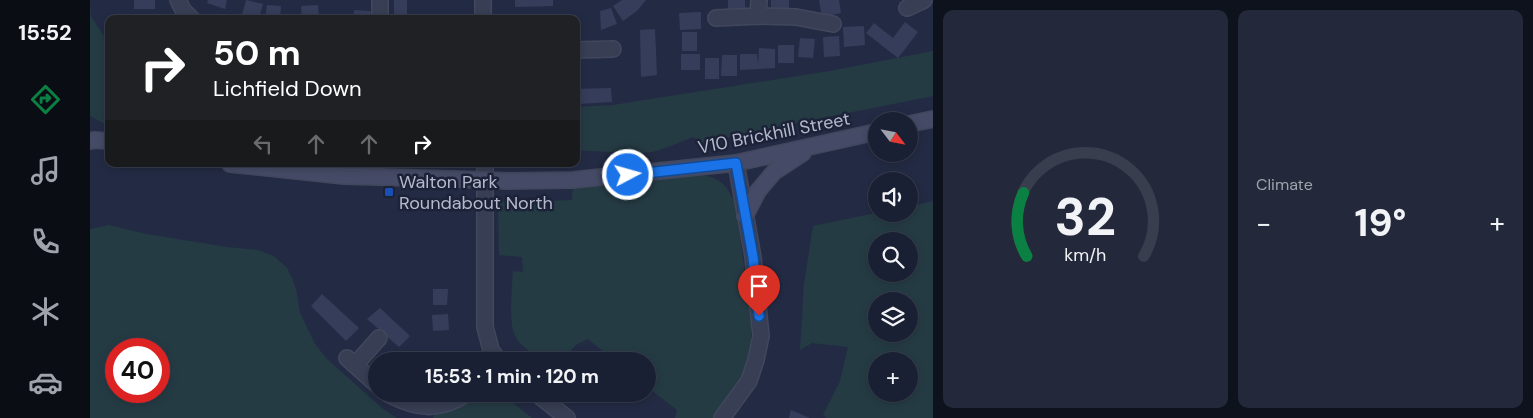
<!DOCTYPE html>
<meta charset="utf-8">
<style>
body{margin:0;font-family:"DM Sans",sans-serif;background:#23283b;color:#f1f3f6;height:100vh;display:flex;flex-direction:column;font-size:19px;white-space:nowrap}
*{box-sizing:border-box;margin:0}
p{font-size:16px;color:#9fa3ac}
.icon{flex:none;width:28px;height:28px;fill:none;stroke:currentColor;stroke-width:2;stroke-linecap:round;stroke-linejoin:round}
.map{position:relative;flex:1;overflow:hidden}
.sheet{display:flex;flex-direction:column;gap:10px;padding:10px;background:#0e121c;width:600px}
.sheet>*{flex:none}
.hud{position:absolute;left:15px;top:15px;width:475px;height:152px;border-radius:10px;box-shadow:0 2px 8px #0003,0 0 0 1px #383e4e;background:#202124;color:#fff;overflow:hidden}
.needle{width:32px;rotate:122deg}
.controls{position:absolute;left:778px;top:112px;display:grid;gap:10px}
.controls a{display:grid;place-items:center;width:50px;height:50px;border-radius:50%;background:#1a2033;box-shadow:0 2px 8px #0003,0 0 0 1px #383e4e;font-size:25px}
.speed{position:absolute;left:15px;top:338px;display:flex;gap:10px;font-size:25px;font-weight:700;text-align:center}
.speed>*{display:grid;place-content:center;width:65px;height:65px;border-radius:50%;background:#1a2033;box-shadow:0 2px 8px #0003,0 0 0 1px #383e4e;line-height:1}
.speed .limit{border:8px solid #d22;background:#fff;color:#111}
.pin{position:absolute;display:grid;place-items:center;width:42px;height:42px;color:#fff;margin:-51px -21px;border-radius:50% 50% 50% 0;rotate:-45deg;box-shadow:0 0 5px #0007}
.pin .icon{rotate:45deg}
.me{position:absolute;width:55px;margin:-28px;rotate:84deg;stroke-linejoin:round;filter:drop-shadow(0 0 4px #0008)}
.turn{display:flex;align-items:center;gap:18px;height:105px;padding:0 25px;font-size:22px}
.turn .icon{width:65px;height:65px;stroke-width:2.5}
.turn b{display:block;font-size:35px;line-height:42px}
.lanes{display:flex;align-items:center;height:48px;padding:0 25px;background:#0003;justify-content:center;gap:25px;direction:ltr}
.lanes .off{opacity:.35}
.big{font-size:38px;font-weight:700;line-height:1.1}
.sheet .tile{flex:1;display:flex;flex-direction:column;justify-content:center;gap:8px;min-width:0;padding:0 18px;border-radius:10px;background:#23283b}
.sheet .dial{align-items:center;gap:0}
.dial svg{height:130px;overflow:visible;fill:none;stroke:#383e4e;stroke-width:7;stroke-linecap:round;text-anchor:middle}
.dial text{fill:#f1f3f6;stroke:none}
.heat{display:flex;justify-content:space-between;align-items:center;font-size:28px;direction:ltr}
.sheet .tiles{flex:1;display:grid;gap:10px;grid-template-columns:repeat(2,1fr)}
.trip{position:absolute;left:278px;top:352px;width:288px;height:50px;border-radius:25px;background:#1a2033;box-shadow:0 2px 8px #0003,0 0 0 1px #383e4e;font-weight:700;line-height:50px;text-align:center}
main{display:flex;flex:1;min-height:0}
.tab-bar{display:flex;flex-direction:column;width:90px;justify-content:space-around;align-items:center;background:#0a0d14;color:#9fa3ac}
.tab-bar .icon{width:35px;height:35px}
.tab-bar .active{color:#0b8043}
.tab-bar b{font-size:22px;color:#f1f3f6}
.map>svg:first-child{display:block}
</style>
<main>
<nav class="tab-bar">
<b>15:52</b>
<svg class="icon active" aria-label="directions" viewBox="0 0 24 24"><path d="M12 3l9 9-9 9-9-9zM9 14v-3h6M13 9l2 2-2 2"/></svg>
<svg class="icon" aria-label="music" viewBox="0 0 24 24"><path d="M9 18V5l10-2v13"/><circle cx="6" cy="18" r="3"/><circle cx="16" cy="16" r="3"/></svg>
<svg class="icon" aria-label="phone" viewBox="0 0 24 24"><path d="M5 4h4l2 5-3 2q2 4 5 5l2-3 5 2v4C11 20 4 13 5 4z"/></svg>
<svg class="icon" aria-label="climate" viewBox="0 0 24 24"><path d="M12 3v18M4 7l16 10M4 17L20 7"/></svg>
<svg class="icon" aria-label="car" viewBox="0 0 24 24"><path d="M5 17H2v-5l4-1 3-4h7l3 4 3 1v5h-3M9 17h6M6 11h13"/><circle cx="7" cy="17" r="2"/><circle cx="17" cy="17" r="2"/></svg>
</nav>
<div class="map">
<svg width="843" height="418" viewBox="0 0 843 418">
<rect width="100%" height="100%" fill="#232b44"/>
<path fill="#253b44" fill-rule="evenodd" d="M0,0l1,16 18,28v82l-19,-10z
M843,51v45l-161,32 -69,15 -10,-6c-13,5 -28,12 -41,15 -25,4 -51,-3 -76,-1v-44l37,-2 217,-34z
M606,174c24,4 29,8 39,29l16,113c1,20 0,42 -9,61 -6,15 -19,28 -29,41h-38l2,-8 -31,-24v-25h-31l-27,-22 -11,5 -16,17h-19c-9,-7 -23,-16 -28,-27 -5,-15 -2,-46 -1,-63l10,1 -1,-15 -23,-2 -1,-54 36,1 38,-2 1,-12z
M843,201v217h-106l-4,-3 17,-34 8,-34 -36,-4 -12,7 4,-66 9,-58 63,-13 33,1v-7zM786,241h33v33h-33zM786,301h33v33h-33zM819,361v33h-33v-33z
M19,225l37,9 81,13 31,3 16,6 13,12 5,10 4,11 4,24 15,31 12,15 56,50 14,9h-307v-189zM26,349h43v42h-43z
M376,394h36l30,24h-99l3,-11z"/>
<path fill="#353d5a" d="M44,0h21v9h-21z
M118,0h19l-2,9 -18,-6z
M156,0l17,4 -4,15 -17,-4z
M304,0h13v19h-13z
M425,0h38v6l-38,1z
M532,0h24l-8,10 -15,11 -10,-15z
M638,0h17v9h-17z
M681,0h18v10l-18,-1z
M729,0h20l2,13 -19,4z
M177,5l14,1 -1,13h-15z
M228,5l1,14h-17l-1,-13z
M521,8l6,16 -16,6 -1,-19z
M264,10l17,1 -1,8h-16z
M611,12v17l-21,1 -1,-17z
M815,22l13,10 -20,26 -32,-25 8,-10 19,15z
M774,26l1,19 -21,2 -1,-20z
M565,29l2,46 -16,2 -1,-47z
M592,32h15v19h-15z
M749,36l1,20 -16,1 -1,-20z
M710,38l15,1 -2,19 -15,-1z
M688,45h16v18h-16z
M669,48l16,1v19l-35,2v-16h17l1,11z
M591,54h19v16h-19z
M632,55h15v21h-16z
M615,58h14v21h-14z
M521,88l1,14 -33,2 -2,-15z
M343,289h15l-1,16h-14z
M232,294l37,34 -13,13 -35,-35z
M290,308l30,28 -11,11 -32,-28z
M358,314l1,16 -16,1 -1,-16z
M701,410l19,8h-21z"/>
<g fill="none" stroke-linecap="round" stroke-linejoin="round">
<g stroke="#41475c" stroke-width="18">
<path id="street" d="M88,0l5,10 9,9
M393,0v19
M817,8l17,-8
M668,16l1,-16
M626,18l42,-2 38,1 37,7
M290,19v-19
M486,50l37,-1
M395,164v163l6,23 8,11
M257,358l29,26
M265,365l24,-27
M298,394c29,15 50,18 78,0
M447,394l30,24
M632,418l27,-37 7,-21 5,-24 -8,-79 -17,-94"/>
</g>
<g stroke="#41475c" stroke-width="18">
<path id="secondary" d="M819,124l24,-5
M0,141l4,-1 15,1
M140,164l114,12 109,3
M418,181l65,-1 163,-17 140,-31
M655,216l13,-25 16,-19 29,-19"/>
</g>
<use href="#street" stroke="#383e53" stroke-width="15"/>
<use href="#secondary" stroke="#454b66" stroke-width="15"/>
<g stroke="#41475c" stroke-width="18" stroke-linecap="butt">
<path id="secondary-bridge" d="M363,179l55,2"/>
</g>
<use href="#secondary-bridge" stroke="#454b66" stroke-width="15"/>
</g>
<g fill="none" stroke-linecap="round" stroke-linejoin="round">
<g stroke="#114b97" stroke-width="12">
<path id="route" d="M538,175l108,-12 17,94 6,59"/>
</g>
<use href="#route" stroke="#1a73e8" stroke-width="9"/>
</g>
<rect fill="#1a4fb4" stroke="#1c2338" stroke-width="2" x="294" y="187" width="10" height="10" rx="2.5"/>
<g text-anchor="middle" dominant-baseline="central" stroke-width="5" stroke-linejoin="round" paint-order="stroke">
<g font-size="18" fill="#b5b9cd" stroke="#1c2338">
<text transform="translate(684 133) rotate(-11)">V10 Brickhill Street</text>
</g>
<g font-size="18" fill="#b5b9cd" stroke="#1c2338" text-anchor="start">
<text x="309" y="182">Walton Park<tspan x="309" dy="21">Roundabout North</tspan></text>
</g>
</g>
</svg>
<div class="controls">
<a><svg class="needle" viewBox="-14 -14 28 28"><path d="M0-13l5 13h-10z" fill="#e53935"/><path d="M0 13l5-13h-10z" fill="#9fa3ac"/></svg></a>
<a><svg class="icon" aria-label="sound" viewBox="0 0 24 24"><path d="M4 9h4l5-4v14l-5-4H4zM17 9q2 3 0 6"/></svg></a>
<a><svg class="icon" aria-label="search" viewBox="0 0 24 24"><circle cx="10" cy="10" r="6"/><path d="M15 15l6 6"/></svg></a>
<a><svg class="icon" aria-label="layers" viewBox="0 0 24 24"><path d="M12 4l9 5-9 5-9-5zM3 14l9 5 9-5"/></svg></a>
<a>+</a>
</div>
<div class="speed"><div class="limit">40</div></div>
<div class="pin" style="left:669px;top:316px;background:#d93025"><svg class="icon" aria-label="arrive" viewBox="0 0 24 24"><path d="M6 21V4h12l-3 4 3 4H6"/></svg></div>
<svg class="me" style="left:538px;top:175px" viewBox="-20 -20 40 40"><circle r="17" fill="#1a73e8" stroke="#fff" stroke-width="3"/><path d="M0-11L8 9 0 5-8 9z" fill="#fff"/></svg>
<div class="trip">15:53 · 1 min · 120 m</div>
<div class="hud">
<div class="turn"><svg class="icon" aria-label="right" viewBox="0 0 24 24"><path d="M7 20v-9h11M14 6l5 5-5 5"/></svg><div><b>50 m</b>Lichfield Down</div></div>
<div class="lanes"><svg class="icon off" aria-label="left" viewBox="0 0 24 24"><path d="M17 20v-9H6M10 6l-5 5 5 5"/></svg><svg class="icon off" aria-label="ahead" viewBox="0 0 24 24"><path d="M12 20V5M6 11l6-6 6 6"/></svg><svg class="icon off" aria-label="ahead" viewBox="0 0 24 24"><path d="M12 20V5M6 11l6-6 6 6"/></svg><svg class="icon" aria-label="right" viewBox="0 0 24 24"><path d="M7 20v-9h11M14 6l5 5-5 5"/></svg></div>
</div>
</div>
<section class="sheet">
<div class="tiles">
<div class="tile dial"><svg viewBox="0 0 100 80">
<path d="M14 69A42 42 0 1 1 86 69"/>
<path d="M14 69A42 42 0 0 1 12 30" stroke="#0b8043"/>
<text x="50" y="56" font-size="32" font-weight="700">32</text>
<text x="50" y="72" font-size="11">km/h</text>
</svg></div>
<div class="tile"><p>Climate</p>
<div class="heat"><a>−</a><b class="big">19°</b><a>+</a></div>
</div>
</div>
</section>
</main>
